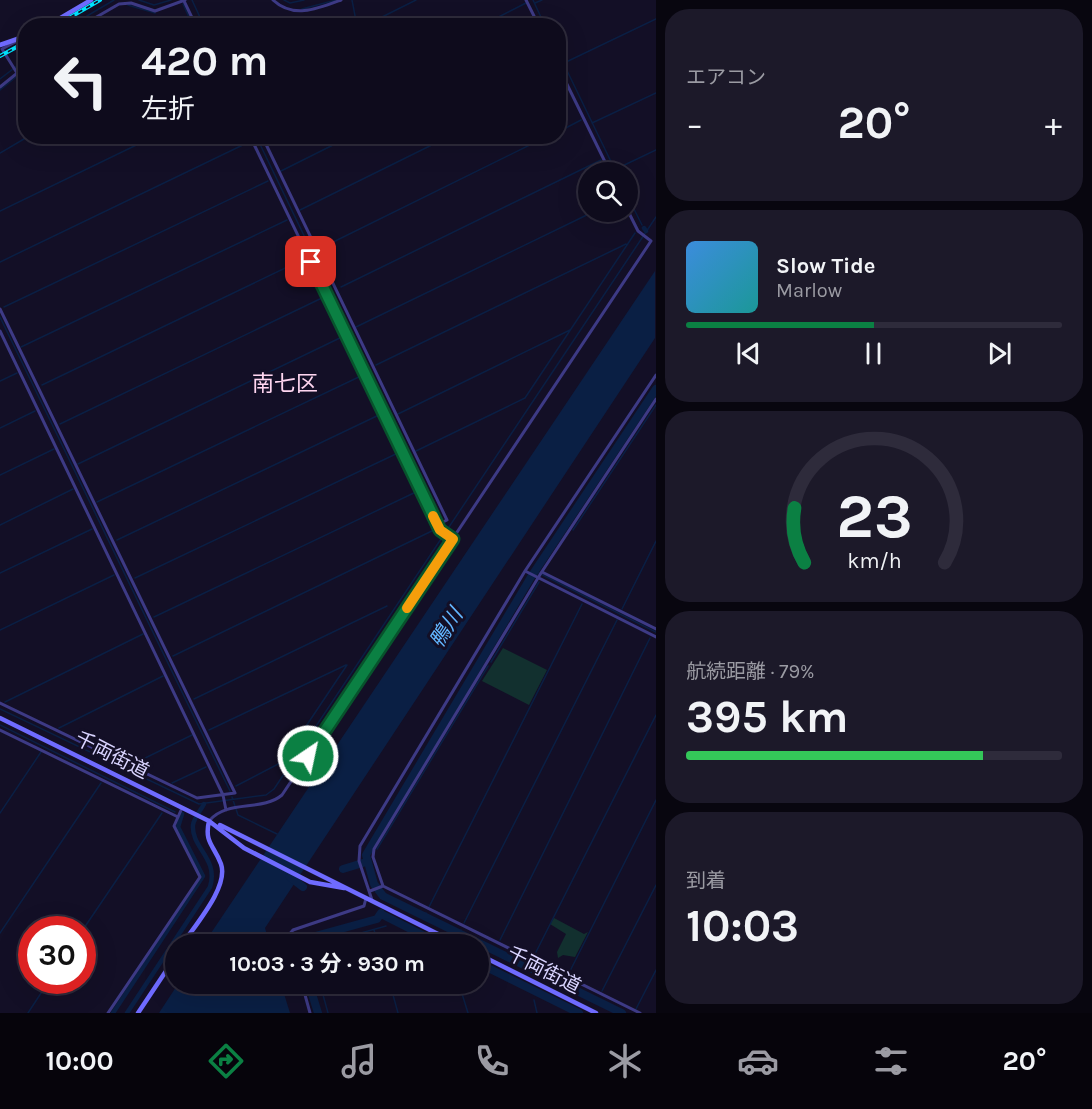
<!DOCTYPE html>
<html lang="ja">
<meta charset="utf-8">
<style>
body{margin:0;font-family:Karla,"Noto Sans JP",sans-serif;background:#1c1929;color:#f1f3f6;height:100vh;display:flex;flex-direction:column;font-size:22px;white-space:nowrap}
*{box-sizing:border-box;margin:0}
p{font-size:20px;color:#9b9ba3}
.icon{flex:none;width:33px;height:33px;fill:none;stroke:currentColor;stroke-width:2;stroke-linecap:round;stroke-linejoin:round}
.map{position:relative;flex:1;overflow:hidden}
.sheet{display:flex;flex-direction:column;gap:9px;padding:9px;background:#08060f;width:436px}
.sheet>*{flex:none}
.guide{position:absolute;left:18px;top:18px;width:548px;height:126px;border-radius:24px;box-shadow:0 6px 24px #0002,0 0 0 2px #2e2b3b;background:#0e0b1c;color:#f1f3f6;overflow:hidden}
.fabs{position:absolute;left:578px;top:162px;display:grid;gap:12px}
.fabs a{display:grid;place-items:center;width:60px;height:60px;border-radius:50%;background:#0e0b1c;box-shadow:0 6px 24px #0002,0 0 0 2px #2e2b3b;font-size:30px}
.speed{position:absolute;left:18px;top:916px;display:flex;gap:12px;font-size:30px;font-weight:700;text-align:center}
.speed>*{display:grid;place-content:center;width:78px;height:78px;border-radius:50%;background:#0e0b1c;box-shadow:0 6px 24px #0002,0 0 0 2px #2e2b3b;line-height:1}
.speed .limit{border:9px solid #d22;background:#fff;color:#111}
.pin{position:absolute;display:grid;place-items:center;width:51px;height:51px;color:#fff;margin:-26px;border-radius:12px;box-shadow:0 3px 9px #0006}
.me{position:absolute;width:66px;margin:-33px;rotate:34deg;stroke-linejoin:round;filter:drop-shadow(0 0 4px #0008)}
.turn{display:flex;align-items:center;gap:21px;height:126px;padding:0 24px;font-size:27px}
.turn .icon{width:78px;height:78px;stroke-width:2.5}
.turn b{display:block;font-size:42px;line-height:51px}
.big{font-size:45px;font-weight:700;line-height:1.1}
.sheet .card{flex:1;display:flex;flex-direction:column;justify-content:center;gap:9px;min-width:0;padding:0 21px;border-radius:24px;background:#1c1929}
.sheet .dial{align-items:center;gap:0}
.dial svg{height:156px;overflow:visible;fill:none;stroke:#2e2b3b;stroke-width:7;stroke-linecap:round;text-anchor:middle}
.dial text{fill:#f1f3f6;stroke:none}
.song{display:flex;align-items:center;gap:18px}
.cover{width:72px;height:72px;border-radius:9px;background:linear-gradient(135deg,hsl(210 70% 55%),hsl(180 70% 35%))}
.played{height:6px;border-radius:3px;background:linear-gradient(90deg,#0b8043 50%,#2e2b3b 50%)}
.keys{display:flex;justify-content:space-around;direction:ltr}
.heat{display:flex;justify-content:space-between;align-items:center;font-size:33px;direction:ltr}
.charge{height:9px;border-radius:4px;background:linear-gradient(90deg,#34c759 79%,#2e2b3b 0)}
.trip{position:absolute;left:165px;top:934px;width:324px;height:60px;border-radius:30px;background:#0e0b1c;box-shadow:0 6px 24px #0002,0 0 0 2px #2e2b3b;font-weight:700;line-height:60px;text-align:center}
.tabs{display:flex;height:96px;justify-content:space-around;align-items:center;background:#06040b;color:#9b9ba3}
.tabs .icon{width:42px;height:42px}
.tabs .selected{color:#0b8043}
.tabs b{font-size:27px;color:#f1f3f6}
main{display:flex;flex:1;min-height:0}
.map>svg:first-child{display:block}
</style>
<main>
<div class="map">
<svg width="656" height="1013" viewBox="0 0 656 1013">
<rect width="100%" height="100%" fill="#130f26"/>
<path fill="#12302f" d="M503,648l44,22 -18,35 -47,-24z
M554,918l30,16 4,-2 -13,25 -12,-2 -5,3 -1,-6 9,-18 -16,-10z"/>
<path fill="#0a1f44" d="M655,271v67l-390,590 5,17h-67z
M178,984h103l9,29h-131z"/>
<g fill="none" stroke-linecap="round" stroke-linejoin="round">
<path stroke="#0a1f44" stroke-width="1.5" d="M139,0l15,5 17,-5
M192,0l12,26
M284,0l6,3 14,-3
M352,0l5,26
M533,0l12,26
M535,3l7,-3
M183,4l10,22
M128,5l27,8
M302,9l34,-9
M70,26l44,-26
M364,26l52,-26
M481,26l45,-23
M558,52l58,120
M564,63l92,-44
M0,79l26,-20
M558,84l5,-3
M0,90l26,-21
M592,123l64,-30
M558,132l23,-12
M256,136l190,394
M0,153l29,-17
M616,169l40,-19
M281,171l70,-35
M627,195l15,30
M300,210l150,-74
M0,211l155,-75
M319,249l229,-113
M0,262l249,-120
M341,287l260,-127
M4,307l264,-126
M0,317l230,474
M356,327l237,-115
M21,347l266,-127
M376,365l250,-121
M0,381l17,-8
M42,385l264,-127
M398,414l172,-84
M60,424l264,-127
M0,428l35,-17
M416,451l109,-53 110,-165
M78,464l266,-128
M0,475l54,-26
M97,502l266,-127
M0,525l73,-36
M573,530l83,-125
M117,540l264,-126
M535,571l121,61
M0,573l92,-44
M135,578l265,-126
M622,609l34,-68
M154,617l264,-126
M0,630l114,-55
M173,656l263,-127
M491,662l48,-80
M194,699l193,-93
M5,702l138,-68
M0,709l199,95 67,-9 8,-6 382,-572
M0,725l175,87
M59,728l104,-52
M209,730l137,-65
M133,764l59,-29
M172,783l34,-16
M236,786l46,-24 65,-97
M232,797l6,18 39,19
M0,813l41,-61
M377,849l111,-183
M366,862l3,-3
M429,907l153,-303
M425,915l1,-2
M389,920v-1
M464,923l153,-303
M374,930l5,15
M82,931l80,-118
M460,932l1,-2
M0,933l101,-150
M500,940l150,-302
M318,945l68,-19
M494,950l1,-2
M533,958l123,-243
M528,966l2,-3
M568,975l88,-175
M320,984l8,29
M390,984l8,29
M459,984l9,29
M563,984l1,-2
M602,991l54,-106
M536,994l1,-2
M534,1000l3,13
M597,1001l1,-2
M636,1009l20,-39
M28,1013l21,-32"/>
<path stroke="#0a1f44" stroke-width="4.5" d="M644,228l2,3
M113,1013l90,-137 -25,-49 4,-13
M127,1013l83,-126c9,-29 -19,-39 -17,-62 1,-7 8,-15 11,-21"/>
<path stroke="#0a1f44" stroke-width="8" d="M343,869l23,-7
M290,877l13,10
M381,914l61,31
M300,945l8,-7 69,-19 4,-6
M478,963l101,50
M309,984l9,29
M622,1013l-239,-117 -9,-12 -8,-29 165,-278 125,-188"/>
<path stroke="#3d3a85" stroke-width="3" d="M273,0c20,19 44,9 68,0
M526,0l13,26
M184,1l12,25
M81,26l38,-22 12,-1 24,8 30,-11
M558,66l52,106
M17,73l-15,-24 19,-10
M0,87l26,-21
M250,136l190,394 13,9
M262,136l185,384 -10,5
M0,309l235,484 -38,5 -197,-95
M0,331l223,464 3,15
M525,571l131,66
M542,572l114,57
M0,730l178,87
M209,821c18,-22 53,-9 73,-26l369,-554 -13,-10 -11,-22
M383,886l-10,-29 1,-8 167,-276 115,-174
M370,891l13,-5 4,2 253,125
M372,900l-13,-39 1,-15 165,-275 131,-196
M291,945l-3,-9 5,-6 71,-24 2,-8
M302,984l8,29
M108,1013l92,-136 -26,-51 8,-18"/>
<path stroke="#6f6bff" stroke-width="4.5" d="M47,26l44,-26
M0,45l26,-9
M0,718l209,103 35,27 66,34 34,6
M220,825l240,120
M182,945c13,-20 47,-58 39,-81 -7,-19 -17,-21 -12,-43
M478,954l118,59
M138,1013l38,-57"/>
<g stroke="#00e5ff" stroke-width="4">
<path id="rail" d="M55,26l45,-26
M0,56l26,-14"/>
</g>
<use href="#rail" stroke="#130f26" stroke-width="1.5" stroke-dasharray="4.5" stroke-linecap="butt"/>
</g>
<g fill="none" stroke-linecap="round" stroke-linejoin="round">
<g stroke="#07532c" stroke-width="15">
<path id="route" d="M308,756l145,-217 -13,-9 -129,-268"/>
</g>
<use href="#route" stroke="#0b8043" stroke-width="10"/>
<path stroke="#f59e0b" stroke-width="10" d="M407,608l46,-69 -13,-9 -7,-14"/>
</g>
<g text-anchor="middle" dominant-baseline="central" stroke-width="6" stroke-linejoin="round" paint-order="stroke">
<g font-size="20" fill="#d9d4ff" stroke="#130f26">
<text transform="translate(112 755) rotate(27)">千両街道</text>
<text transform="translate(544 970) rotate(27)">千両街道</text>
</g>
<g font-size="21" font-style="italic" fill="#62b6ff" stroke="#130f26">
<text transform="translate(446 628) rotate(-57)">鴨川</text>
</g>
<g font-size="22" fill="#ffd6f0" stroke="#130f26">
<text x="285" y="384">南七区</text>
</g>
</g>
</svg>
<div class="fabs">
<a><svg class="icon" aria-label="search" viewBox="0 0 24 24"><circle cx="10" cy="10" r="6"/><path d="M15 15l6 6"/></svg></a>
</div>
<div class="speed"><div class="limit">30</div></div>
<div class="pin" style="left:311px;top:262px;background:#d93025"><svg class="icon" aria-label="arrive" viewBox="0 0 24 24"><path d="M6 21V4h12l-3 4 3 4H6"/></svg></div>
<svg class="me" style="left:308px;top:756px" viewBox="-20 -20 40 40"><circle r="17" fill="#0b8043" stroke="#fff" stroke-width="3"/><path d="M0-11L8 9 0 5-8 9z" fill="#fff"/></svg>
<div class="trip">10:03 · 3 分 · 930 m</div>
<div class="guide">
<div class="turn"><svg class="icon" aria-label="left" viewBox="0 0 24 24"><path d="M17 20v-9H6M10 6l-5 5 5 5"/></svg><div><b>420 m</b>左折</div></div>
</div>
</div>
<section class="sheet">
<div class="card"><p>エアコン</p>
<div class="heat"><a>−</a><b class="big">20°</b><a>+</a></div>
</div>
<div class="card">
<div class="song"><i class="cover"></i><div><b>Slow Tide</b><p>Marlow</p></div></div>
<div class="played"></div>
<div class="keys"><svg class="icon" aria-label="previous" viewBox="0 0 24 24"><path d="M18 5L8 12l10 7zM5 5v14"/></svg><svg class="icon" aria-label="pause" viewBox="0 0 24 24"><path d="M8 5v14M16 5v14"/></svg><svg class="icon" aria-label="next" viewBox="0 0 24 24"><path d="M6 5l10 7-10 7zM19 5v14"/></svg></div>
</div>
<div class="card dial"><svg viewBox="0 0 100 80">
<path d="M14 69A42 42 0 1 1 86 69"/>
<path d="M14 69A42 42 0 0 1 9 41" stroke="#0b8043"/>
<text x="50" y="56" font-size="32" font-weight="700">23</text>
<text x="50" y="72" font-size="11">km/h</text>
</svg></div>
<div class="card"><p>航続距離 · 79%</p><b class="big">395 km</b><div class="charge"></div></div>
<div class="card"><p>到着</p><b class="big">10:03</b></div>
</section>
</main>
<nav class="tabs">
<b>10:00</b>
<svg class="icon selected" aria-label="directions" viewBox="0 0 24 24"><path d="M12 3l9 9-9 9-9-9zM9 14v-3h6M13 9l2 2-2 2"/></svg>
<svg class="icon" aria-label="music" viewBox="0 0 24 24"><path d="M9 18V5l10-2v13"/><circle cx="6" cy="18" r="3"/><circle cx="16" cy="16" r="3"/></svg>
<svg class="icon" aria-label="phone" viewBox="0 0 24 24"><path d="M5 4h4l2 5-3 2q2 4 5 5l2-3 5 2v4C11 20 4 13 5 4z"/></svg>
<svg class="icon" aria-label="climate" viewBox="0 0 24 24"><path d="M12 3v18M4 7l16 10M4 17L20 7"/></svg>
<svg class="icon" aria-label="car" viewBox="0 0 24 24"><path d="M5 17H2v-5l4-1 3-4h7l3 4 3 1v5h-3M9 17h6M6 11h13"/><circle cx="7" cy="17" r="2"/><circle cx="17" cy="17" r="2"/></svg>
<svg class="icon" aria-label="filters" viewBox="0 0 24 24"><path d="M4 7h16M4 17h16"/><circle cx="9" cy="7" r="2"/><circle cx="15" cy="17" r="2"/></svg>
<b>20°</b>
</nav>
